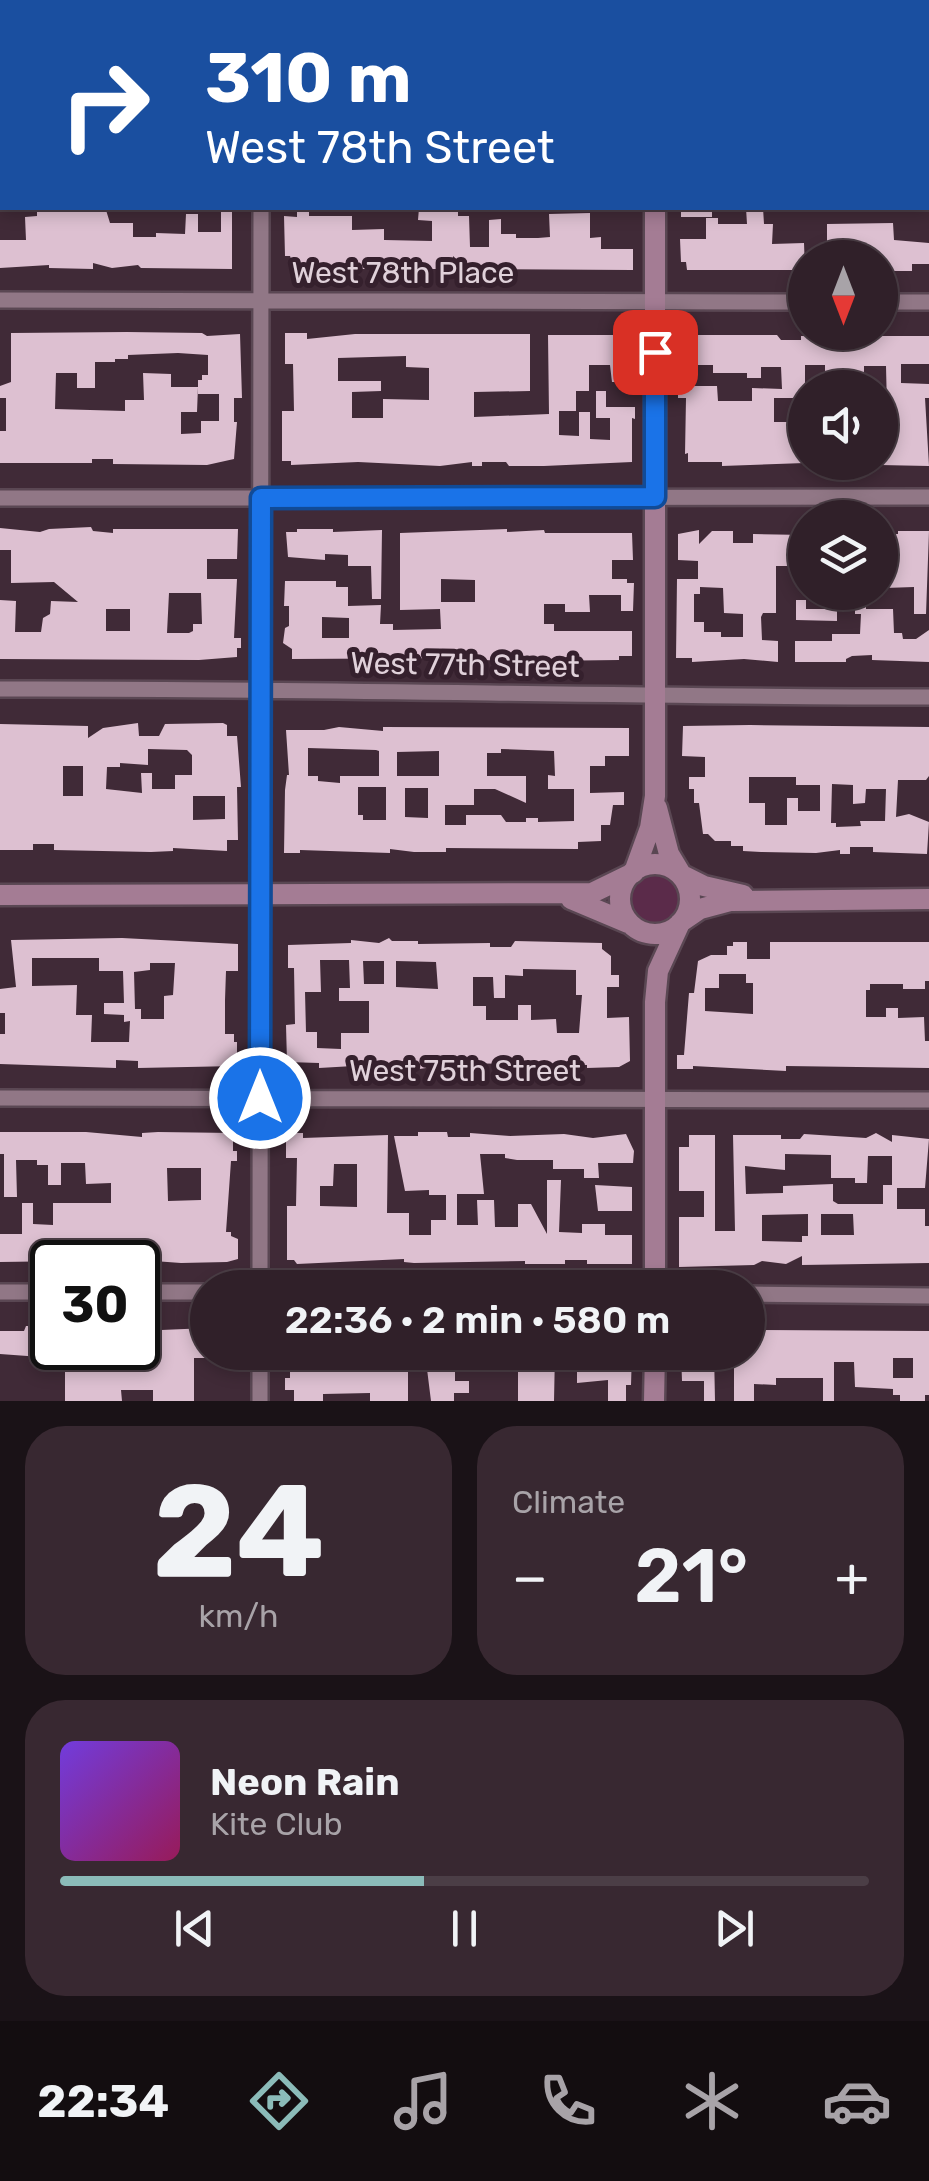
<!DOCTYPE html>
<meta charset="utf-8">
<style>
body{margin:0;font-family:Rubik,sans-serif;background:#382831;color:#f1f3f6;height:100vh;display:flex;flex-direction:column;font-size:38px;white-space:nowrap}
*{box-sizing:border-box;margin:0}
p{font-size:32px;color:#a8a3a8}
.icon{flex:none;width:55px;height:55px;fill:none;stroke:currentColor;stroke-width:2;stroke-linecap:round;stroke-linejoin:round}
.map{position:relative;height:1401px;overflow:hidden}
.sheet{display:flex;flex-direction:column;gap:25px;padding:25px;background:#1a1217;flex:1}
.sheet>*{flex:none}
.banner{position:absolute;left:0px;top:0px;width:930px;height:210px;box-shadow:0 5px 15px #0003,0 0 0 2px #4b3e46;background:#1a4fa0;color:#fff;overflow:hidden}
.needle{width:65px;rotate:180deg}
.tools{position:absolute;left:788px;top:240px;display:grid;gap:20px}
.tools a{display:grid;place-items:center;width:110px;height:110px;border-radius:50%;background:#302029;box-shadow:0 5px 15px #0003,0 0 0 2px #4b3e46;font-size:50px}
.speed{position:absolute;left:30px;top:1240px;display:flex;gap:20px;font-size:50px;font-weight:700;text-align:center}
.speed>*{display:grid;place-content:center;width:130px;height:130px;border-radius:50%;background:#302029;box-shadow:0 5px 15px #0003,0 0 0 2px #4b3e46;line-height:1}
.speed .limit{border:5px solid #111;border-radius:15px;background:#fff;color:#111}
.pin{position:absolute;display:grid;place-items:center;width:85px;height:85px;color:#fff;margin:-42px;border-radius:20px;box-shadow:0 5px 15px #0006}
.me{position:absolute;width:110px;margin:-55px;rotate:0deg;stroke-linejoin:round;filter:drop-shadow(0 0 8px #0008)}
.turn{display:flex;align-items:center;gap:35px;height:210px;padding:0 40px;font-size:45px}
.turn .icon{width:130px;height:130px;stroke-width:2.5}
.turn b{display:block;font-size:70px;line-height:85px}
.big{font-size:75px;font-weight:600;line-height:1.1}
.sheet .card{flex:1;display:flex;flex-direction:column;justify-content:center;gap:15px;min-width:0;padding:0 35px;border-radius:40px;background:#382831}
.sheet .dial{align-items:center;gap:0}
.dial b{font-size:130px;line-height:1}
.song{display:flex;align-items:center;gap:30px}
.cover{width:120px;height:120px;border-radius:15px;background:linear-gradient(135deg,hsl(260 70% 55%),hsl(330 70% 35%))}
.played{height:10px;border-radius:5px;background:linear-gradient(90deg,#8bbbb9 45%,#4b3e46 45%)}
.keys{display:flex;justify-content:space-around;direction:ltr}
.heat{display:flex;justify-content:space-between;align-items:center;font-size:55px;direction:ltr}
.sheet .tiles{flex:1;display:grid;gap:25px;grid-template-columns:1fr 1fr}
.card:last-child{grid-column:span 2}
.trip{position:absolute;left:190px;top:1270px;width:575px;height:100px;border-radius:50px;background:#302029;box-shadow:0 5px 15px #0003,0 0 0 2px #4b3e46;font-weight:600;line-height:100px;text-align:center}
.tab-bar{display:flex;height:160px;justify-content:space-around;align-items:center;background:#130d10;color:#a8a3a8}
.tab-bar .icon{width:70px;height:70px}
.tab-bar .selected{color:#8bbbb9}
.tab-bar b{font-size:45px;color:#f1f3f6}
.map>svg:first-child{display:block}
</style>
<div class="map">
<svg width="929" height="1401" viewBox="0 0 929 1401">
<rect width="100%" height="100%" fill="#402a37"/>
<path fill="#5b2b4a" d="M624 899a31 31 0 1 1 62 0a31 31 0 1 1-62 0Z"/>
<path fill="#ddc0d1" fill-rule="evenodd" d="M37,208l69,2 4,13h23v14h23v-4l29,1 1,-20h12v18h23v-23h11v60l-91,-1 -3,-3 -26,3 -19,-5v6l-44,-1v-3l-49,3v-28h26l-1,-23 12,-1z
M297,208h12v8h43v14l32,-1v11l48,1v-20l-14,-1 1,-12h39v8h11l1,31h19v-27l12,-1v15h15v4h22l12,-1 -1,-23 41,-1v25l11,-1v12h32v21l-166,-1 -14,-13v13h-158l-5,-13h-5l-1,-40 13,1z
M681,208h31v9h-31z
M746,208h17l1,16h9l-1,20 32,-1 1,27h-118l-1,-8h-5l-1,-23h26v-21h12v6h29z
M893,223l1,17 35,3v21h-17v7h-32v-13h-53v-34z
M127,332l75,1 5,3 33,-2 2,64h-8v24h3l-3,37 -27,6 -94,-1v-5h-21v4h-92v-32h6v-33h-6v-12l11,-4v-49zM178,353l30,2v20h-6v5h-4v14h21v27h-18v12l-20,1v-22h16l1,-25h-27v-13l-28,-1 1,27h-19v11l-70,-2 1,-36h21v15h18v-26h20v-3h13v-4z
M285,333h22v6l48,-5h175v57l-56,1v25l75,-3 -1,-79h86v47h-22l-2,-17h-21v26h-13v20h-17v24l20,1v-24h11v27l20,1v-22h-14v-27h10v16h29v12l-3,-1v44l-88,4h-35l-3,-4h-24v4h-10v-4l-32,4 -82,-4 -67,3v-4h-9v-50h12l-1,-47h-8zM406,356v11l23,1v32l-46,-1v19h-31v-26l29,-1v-10h-43v-23z
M690,335h87l4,5h20v-4h128v28h-28v19l28,1v14h-4l4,68 -49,-1v-30h4v-27h3l-1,-42h-22v15l-39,-1v-15h-20v69h-9l-1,-36h-21v24h14v16h17v25l-83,3v-4h-34v-9l-3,1 1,-56h-8v-18h15v6h24l1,15h34v-13l30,1 -1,-22h-20v11h-14v-5h-34v-8h-21v-9h-6v-15h4z
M91,527l2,4 20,2v-4h125l-1,30h-30v20h30l-3,59h7v10h-4v9l-38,3 -199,-1v-59l16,1 -1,31h26l2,-14 7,-4 1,-13 27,1 -24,-20 -43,1v-33h-11v-22l40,4 9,-3zM169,593h32l1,31h-9v7l-4,2h-22zM106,609h24v22h-24z
M297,529h36v3l49,-2 -1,69h-9l-1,-33h-23v-11l-23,-1v6l-37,-3 -2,-25h11z
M507,529v3l37,-2 1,3h87l1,27h-21v19h15v4h7l-1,28h-12v-16h-32l1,17h-25v-8h-21v20h10v7h78v25h-13v4l-81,1 -64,-1v-2l-182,1v-10l-9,-6 2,-15 4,-2v-20h-5l1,-25h51v6h12v19l33,-1 -1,19h13v6l48,-1 -1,-20 -40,1v-77zM441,579l34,1v22h-34zM322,617l27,1v20h-27z
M699,530v14l13,-13h21v12h20v-9l52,1v31h-29v47h-13l-2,4 1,23 16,1v21l-34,-3 -52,3v-4h-16l1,-79h21v-18l-20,-1v-26zM700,587l23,1 1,25 19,1v23h-22v-5h-17v-10h-10v-28h6z
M898,531h31l-3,83h-12v-27l-29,1 -5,-54h18z
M796,600h10v9h31v12l-41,-1z
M855,604h11v5h27l1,24h8l1,6h13l13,-9v32l-57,-2v-5l-20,1 -6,3v3h-51v-21h37v-7h28l1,-20h-6z
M138,723l1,13h20l6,-12 58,-1 4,2v11h10l4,51h-4l1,53h-11v11l-54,-3v3l-22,1 -97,-2v-6h-21v6h-33v-126l88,2v12l15,-10zM148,749l39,1 5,5v20h-17v14h-23v-16h-11l1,20 -36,-4 1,-22h13v-4l28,2zM63,766h20v30h-20zM193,796h32v23l-32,1z
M750,725l179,2v49l-3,4h-28l-2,37 13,-3 20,8 -2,32 -54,-2v-5h-23v7h-10v-4l-24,3 -55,-1 -18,-1v-5h-12v-5h-16l-7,-7h-5l-4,-31h-5v-14h-5v-12h16v-20l-23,-1 1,-30zM749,777h47v8h24v26h-22v-13h-11v27h-22v-22h-16zM832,784l21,1v19l12,-1 1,-14h20l-1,32h-25l1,5 -25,1v-4h-5z
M339,727l44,4v-4l246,1v28h-24v10h-15v27l34,-1v13h-11l-3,20h-9v16l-23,1v7l-132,-1v4h-32l-24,-3v4l-90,-3v3h-16l1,-63 2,-15h2l-3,-45h38zM308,748l68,2 3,1v25h-39v7l-22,-2v-5h-10zM501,749l53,2 1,25 -7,-1v14h26v32l-36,1v-4h-12v4h-20l-5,-7h-35v10h-21v-20h29v-16h21l31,14v-27h-39v-23h14zM439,751v25h-42v-24zM358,787h28v33h-23v-5h-5zM405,788h23v30l-23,-1z
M122,938l116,6v27h-12l-1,29v34h9v8h3v24l-99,2v-7l-22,-1v8l-116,-4v-30h5v-21h-5v-24l16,-2 -5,-47zM32,958h67v13h24l1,32h-20v11l20,1v7l6,-1 -1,21h-38l1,-27h-16l1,-30 -45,1zM150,963h25l-2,32 -9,1v23h-23v-10h-6l-1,-37 16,-2z
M389,938l3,3h26v3l72,-1v4h21l4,-6 87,2v6l9,7v19h8v12h-12v31l22,-1 1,44 -11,6 -32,1v-3l-30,-1 -131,-1v5l-7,1h-21v-3l-10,-2 -69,4v-5l-32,-1 -1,-37 9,-1 -1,-56h-6v-23l63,-2v-3l28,3zM320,960h29l1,28h-11v13h30v32h-28v16l-24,-1v-16h-11l-1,-40h16zM363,961h21v23h-20zM396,961l40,1 2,27 -42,-2zM523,969l53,1v25h6l-3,38h-22l-1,-14 -25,1v-15h-13v15h-32v-14h-13v-29h20l1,21h11v-23l18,1z
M733,942h14v17h23v-17h159v39h-4v8h-22v-5h-33v6h-4v27h20v-9h12v10l26,-1 1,24h4v27l-143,-2v5l-93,-5v3h-16v-14h7l5,-62h5l4,-32 13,-6h16v-9h6zM719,974h27v9h7v31l-48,-3v-23h14z
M0,1132h86l56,5v-4l16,-1 75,1v18h4v10h-6l-5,71h5v4l7,3v20l-11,3 -46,1 -41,-3 -140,2v-28h22v-31h11v21l20,1v-22h58v-20l-25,1 -1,-21h-24v22h-13v-20h-11v-5h-21l1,37h-13v-43h-4zM167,1168h34v32l-33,1z
M418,1132h29l1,5h22v-4l40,3 54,-2 29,4 33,-4 8,17 -1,12h-35l1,15h-15v-9h-31v-9h-36l-12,-2v-4h-25l4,40h-27v31h21l-1,-25h17l1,27h23v-23h13l16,30v-54h14l-2,52 23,1v-9h23v11h27v29h-45v-4h-22v4h-40v-3l-111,2 -10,-1v-3l-107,5 -3,-4h-7v-54h9l1,-48h-11v-25h17v5l85,-3 -1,78h22v22h22v-15h15v-25h-17v-5l-24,1 -11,-55h24zM334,1164h23v43l-37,-1v-20h13z
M876,1133l16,9v-7l37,4 -4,49h-28v21h28v17h4v37l-127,2v-9l-16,8 -24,-3 -8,4 -75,2v-50h25v-26h-25v-44h10v-12h26v96h20l-2,-96h48v4h19l4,-5 62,4zM785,1154l46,1v23h24v5h12l1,-27h24v29h-9v19h-45l-5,-3v-17l-50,2v7l-37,1 -1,-28 40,4zM808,1214v22h-6v6l-40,-1v-26zM821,1214h32l1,21h-33z
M595,1185l37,2v24h-34z
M26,1326h26v22h86v-17l70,-3v30h-14v43h-41v-11h-32l1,11h-57v-39l-24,-1v-4l-41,-3v-23h24z
M748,1330l181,1v64h-4v6h-25v-6h-7v-6l-38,-2 -1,-25h-20v39h-11v-23h-47v7l-22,-1v17h-20v-49h14zM893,1358h20v20h-20z
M290,1352h105l1,18h12v31h-38v-8l-47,1v7h-29v-11h-9v-12h5z
M436,1352h19v29h14v12h-15v8h-23l-4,-32 9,-1z
M524,1352h31l-1,49h-36v-34h6z
M577,1352h55l-1,33h-5v16h-18v-21l-31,3z
M681,1352h33l1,49h-11v-20h-22z"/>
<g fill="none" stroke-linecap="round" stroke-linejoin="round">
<g stroke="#5a4753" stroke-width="20">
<path id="street" d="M261,2v-2
M0,300l805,2
M880,302h49
M0,498l929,-1
M0,689c310,-1 619,8 929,8
M0,1098l929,2
M260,1288l1,-1080
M0,1292h52
M138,1292h70
M748,1294l181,2
M260,1352v49"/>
</g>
<g stroke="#5a4753" stroke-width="25">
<path id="secondary" d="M656,2v-2
M928,108h1
M0,109h2
M657,808l12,46 12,20
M620 899a35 35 0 1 1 70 0a35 35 0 1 1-70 0Z
M634,872l16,-44 5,-32v-588
M682,875l22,11 39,9
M0,895l592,-2 41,-20
M571,899l57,24
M681,922l19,-13 30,-8 199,-2
M655,1288v-286l3,-31 22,-48
M654,1401l1,-49"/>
</g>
<use href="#street" stroke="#917786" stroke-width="15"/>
<use href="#secondary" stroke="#a47c94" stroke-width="20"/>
</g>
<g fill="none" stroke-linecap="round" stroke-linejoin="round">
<g stroke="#114b97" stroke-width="25">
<path id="route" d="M260,1098l1,-600 394,-1v-145"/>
</g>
<use href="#route" stroke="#1a73e8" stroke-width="18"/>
</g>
<g text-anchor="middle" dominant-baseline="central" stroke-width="10" stroke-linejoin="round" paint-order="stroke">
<g font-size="30" fill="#e0d1da" stroke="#35202d">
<text x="403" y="273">West 78th Place</text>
<text transform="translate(465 665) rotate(1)">West 77th Street</text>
<text x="465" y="1071">West 75th Street</text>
</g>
</g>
</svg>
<div class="tools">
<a><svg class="needle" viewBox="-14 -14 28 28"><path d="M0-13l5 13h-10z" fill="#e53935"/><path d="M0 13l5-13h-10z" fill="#a8a3a8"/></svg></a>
<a><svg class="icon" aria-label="sound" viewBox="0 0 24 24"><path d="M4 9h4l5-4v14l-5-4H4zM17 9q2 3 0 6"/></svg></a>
<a><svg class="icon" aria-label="layers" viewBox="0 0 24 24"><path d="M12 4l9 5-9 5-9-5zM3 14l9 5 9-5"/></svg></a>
</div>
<div class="speed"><div class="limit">30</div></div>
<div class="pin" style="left:655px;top:352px;background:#d93025"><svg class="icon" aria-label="arrive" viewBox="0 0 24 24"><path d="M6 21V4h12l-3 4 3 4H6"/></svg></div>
<svg class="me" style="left:260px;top:1098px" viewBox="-20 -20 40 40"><circle r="17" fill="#1a73e8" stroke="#fff" stroke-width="3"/><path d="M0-11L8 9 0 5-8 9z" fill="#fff"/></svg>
<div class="trip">22:36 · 2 min · 580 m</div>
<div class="banner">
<div class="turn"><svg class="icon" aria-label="right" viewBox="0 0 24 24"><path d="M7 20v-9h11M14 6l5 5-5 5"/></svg><div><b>310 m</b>West 78th Street</div></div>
</div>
</div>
<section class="sheet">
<div class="tiles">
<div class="card dial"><b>24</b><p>km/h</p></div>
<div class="card"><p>Climate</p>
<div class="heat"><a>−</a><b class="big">21°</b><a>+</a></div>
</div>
<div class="card">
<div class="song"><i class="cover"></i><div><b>Neon Rain</b><p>Kite Club</p></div></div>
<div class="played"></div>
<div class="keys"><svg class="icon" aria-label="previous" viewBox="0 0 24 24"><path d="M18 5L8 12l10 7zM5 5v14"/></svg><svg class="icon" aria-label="pause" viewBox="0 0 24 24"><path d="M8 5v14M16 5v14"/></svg><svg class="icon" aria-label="next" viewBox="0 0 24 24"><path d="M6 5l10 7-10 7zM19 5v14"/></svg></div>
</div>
</div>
</section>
<nav class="tab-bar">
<b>22:34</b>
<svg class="icon selected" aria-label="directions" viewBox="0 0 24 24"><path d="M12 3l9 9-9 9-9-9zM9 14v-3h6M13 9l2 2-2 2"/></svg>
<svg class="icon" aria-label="music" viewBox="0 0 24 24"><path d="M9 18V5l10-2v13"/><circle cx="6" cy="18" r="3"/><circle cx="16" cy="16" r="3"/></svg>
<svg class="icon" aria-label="phone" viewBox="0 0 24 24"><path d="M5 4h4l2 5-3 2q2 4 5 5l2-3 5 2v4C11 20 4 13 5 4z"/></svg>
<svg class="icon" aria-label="climate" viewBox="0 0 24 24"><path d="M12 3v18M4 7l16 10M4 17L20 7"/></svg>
<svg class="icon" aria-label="car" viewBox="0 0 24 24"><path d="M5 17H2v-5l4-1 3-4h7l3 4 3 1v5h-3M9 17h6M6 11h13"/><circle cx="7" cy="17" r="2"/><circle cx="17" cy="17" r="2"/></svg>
</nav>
